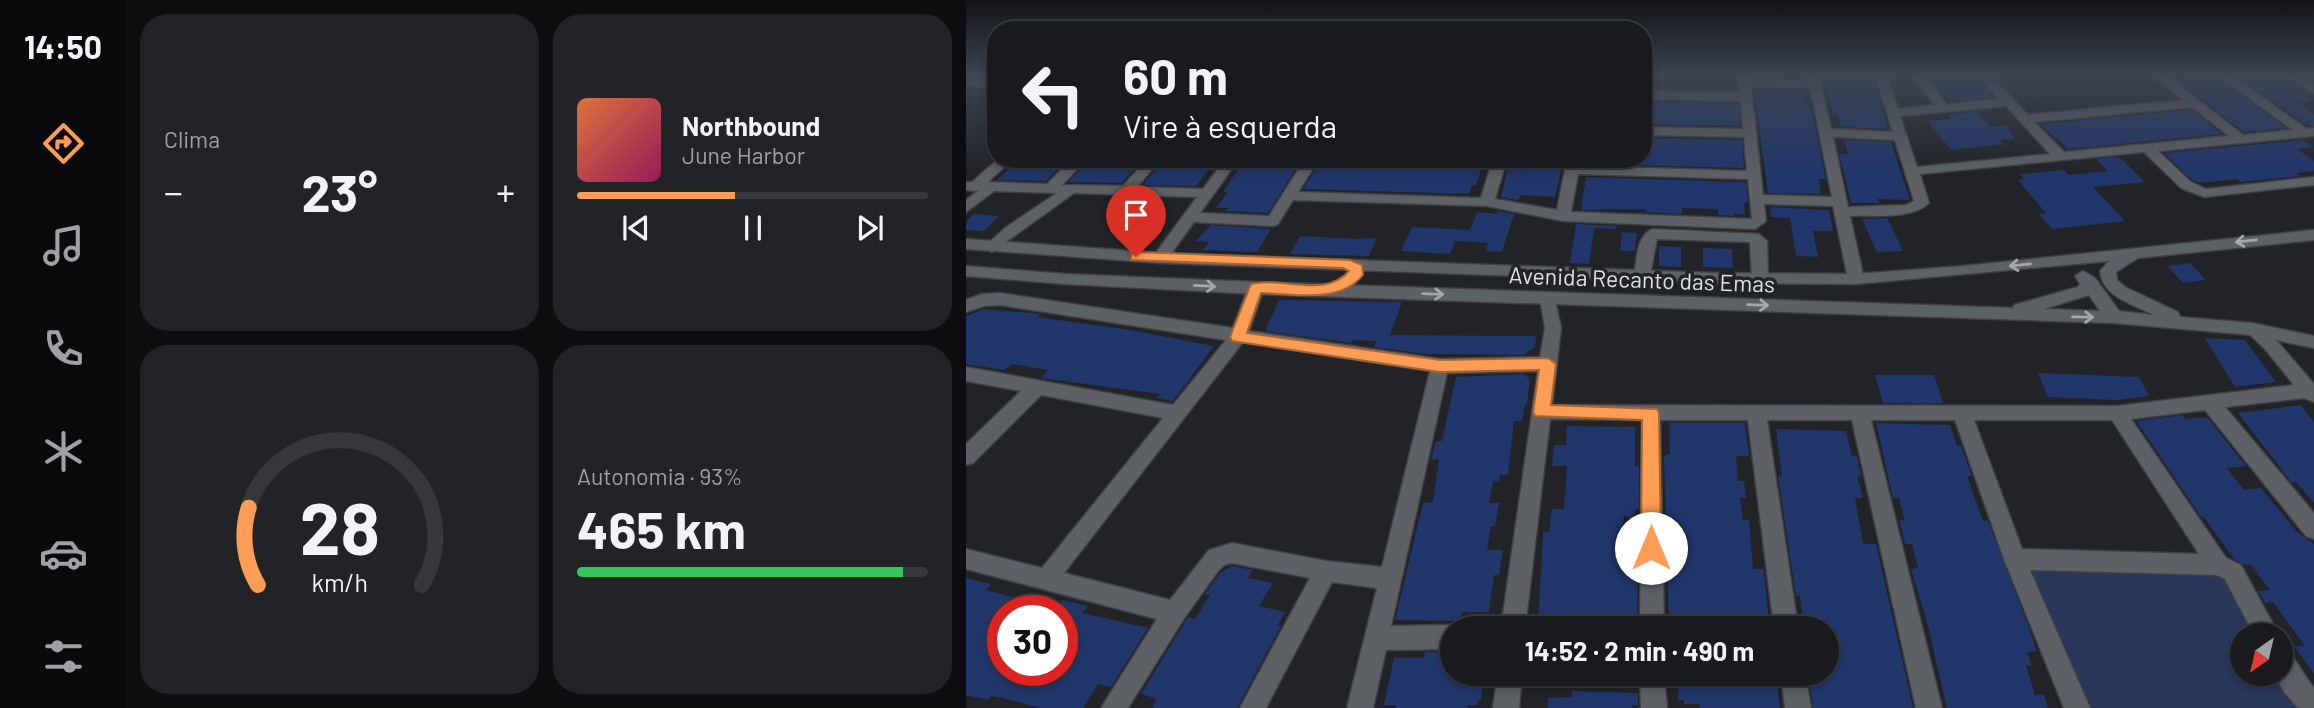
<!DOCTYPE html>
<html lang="pt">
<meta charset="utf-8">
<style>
body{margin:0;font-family:Barlow,sans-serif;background:#222326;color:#f1f3f6;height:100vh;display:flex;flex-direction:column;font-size:26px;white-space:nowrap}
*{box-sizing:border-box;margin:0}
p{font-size:23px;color:#9fa1a4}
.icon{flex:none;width:38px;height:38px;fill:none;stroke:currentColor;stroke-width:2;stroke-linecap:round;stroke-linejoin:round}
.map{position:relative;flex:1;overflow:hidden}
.details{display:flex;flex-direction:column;gap:14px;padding:14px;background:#0e0e10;width:840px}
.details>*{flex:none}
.banner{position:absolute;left:21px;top:21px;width:665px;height:147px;border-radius:28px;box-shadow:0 4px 10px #0003,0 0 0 2px #37383b;background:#191a1d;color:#f1f3f6;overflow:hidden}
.needle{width:46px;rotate:214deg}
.tools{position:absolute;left:1264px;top:623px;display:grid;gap:14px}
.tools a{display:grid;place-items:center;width:63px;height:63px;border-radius:50%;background:#191a1d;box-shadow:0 4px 10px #0003,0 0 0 2px #37383b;font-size:35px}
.speed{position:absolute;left:21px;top:595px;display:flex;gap:14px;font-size:35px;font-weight:700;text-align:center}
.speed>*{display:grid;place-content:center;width:91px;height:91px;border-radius:50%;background:#191a1d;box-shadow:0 4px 10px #0003,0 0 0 2px #37383b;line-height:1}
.speed .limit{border:10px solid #d22;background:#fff;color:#111}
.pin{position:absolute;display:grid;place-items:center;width:60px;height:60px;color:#fff;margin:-72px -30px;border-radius:50% 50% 50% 0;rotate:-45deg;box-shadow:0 0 7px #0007}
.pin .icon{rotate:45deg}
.me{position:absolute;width:77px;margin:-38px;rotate:0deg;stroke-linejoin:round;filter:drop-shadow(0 0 5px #0008)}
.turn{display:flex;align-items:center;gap:24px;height:147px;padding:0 21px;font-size:32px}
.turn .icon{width:91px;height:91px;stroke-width:2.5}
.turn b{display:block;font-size:49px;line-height:60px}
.big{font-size:52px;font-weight:700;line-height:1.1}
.details .widget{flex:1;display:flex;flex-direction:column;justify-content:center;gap:10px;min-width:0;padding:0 24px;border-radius:28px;background:#222326}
.details .dial{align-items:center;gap:0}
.dial svg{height:182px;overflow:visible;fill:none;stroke:#37383b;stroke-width:7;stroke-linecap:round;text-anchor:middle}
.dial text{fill:#f1f3f6;stroke:none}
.song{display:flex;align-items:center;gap:21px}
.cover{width:84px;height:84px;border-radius:10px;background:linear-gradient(135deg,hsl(20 70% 55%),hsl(330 70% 35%))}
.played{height:7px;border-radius:4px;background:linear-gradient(90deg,#fd9d55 45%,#37383b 45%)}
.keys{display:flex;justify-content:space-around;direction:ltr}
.heat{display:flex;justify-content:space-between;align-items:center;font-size:38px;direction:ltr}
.charge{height:10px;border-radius:5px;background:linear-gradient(90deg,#34c759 93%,#37383b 0)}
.details .tiles{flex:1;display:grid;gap:14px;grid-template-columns:repeat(2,1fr)}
.trip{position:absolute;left:474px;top:616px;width:399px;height:70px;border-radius:35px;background:#191a1d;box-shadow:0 4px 10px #0003,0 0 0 2px #37383b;font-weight:700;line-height:70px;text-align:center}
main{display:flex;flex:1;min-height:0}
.tabs{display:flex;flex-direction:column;width:126px;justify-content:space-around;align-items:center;background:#0a0a0c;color:#9fa1a4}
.tabs .icon{width:49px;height:49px}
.tabs .active{color:#fd9d55}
.tabs b{font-size:32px;color:#f1f3f6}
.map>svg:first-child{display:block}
</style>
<main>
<nav class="tabs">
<b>14:50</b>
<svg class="icon active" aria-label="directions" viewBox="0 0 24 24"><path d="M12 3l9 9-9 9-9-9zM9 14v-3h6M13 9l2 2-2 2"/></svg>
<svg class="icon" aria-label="music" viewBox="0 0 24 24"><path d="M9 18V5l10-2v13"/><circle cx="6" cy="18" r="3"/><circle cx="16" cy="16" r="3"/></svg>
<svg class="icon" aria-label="phone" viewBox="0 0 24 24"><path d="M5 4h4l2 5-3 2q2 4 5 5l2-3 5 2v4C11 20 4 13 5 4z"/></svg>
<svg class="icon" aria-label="climate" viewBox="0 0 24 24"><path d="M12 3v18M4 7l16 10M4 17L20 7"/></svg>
<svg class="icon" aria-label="car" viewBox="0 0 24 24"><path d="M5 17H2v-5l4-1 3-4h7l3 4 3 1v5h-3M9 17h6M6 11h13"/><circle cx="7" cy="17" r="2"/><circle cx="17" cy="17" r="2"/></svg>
<svg class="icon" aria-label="filters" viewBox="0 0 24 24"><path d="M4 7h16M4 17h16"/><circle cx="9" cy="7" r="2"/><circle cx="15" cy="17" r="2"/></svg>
</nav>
<section class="details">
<div class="tiles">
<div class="widget"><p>Clima</p>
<div class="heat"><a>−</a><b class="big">23°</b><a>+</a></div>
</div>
<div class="widget">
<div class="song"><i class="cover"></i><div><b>Northbound</b><p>June Harbor</p></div></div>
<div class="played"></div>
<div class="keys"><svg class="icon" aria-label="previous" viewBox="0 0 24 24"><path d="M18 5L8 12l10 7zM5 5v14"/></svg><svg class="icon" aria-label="pause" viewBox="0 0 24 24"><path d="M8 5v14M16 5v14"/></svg><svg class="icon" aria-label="next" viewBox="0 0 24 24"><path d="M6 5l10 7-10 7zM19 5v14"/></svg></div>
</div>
<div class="widget dial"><svg viewBox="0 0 100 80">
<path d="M14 69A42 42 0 1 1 86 69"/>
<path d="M14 69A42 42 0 0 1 10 35" stroke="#fd9d55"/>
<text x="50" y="56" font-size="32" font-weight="700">28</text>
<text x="50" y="72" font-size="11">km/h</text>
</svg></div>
<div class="widget"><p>Autonomia · 93%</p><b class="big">465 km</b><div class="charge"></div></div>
</div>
</section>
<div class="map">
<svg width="1348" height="708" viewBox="0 0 1348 708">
<rect width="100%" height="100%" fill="#212327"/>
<path fill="#28375a" d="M1064,565l203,7 34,63h-25v39h38l27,34h-227z"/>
<path fill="#21366b" d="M857,75h48l18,54 -48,-2 -3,-12h-5z
M963,75h45l20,22 -43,4z
M1213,75h35l72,53 -42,4 -65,-50 8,-1z
M1270,75h46l25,18h-5l11,8 -16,1 17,12v12h-6z
M788,89h47l2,10 3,1 1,7h4l15,72h-7l2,15 -53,-1z
M677,102l96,2 1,22 -97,-2z
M1226,110l30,24 -153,15 -29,-25z
M1011,111l14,16 15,-2 9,14 -16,1 4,4 -52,6 -24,-29 23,-2 -2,-4z
M677,138l99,2 2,28 -153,-4h6l1,-5h45z
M878,140l47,2 19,58 -33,-1 3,4h-29l-12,-49h9z
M1337,140l10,7 -16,2 17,12v10l-18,2 5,3 -60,6 -4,-3 -37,4 -8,-3 -28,-27z
M1153,157l26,25 -52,5 32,34 -73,8 -13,-15 7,-1 -28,-33 6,-1 -4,-5 44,-4 4,5 40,-4 -12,-12z
M53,159h49l-22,22 -49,-1z
M124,159h53l-21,24 -54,-1z
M251,159l-21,27 -53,-1 20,-25z
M284,159h52l-34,54 -43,-2 4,-3h-13l12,-16h-5l20,-30z
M400,159h16l-1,2 102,3 -7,21h-4l-3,9 -166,-5 18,-29z
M544,159h54l-9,38 -34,-2 -3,5 -17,-3z
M620,177l160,5 2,21h-4l1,11h-11l1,2 -17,-1v-6l-36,-1v6l-36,-2v-3l-65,1z
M804,207l59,3 4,21h-20l5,26 -22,-1 -6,-38 -19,-1z
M531,211l17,3 -12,38 -16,-1 2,-8 -33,-2 -5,13 -49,-3 11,-24 58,3 7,-18 20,2z
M8,214l25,2 -15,15 -18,-1v-8z
M921,218l16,33 -26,1 -15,-33z
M610,224l41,2 -1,3 -22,-1 -5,36 -19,-1z
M245,225l60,4 -14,23 -54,-2 6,-8 -13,-1z
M656,232l15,1 -2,18h-15z
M334,236l56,3 21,-1 -8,18 -79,-2z
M693,246l22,1v20l-22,-1z
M737,248l29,1 1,19 -30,-1z
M1224,263l16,17 -23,3 -16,-17z
M313,300l123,2 -12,33 146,1 -1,11 -12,8 -97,-1 -52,-7 2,-6 -23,-1 -1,3 -87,-12z
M18,309l57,5 -4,3 93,13 84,16 -41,55 -16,-3 4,-4 -120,-16 7,-8 -36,-6 -8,6 -38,-6v-48z
M1239,338l40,2 31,42 -41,5z
M1072,373l101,4 10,19 -33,4 -68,-3z
M558,374l6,6 -3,23 -3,4 -2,14h-8l-6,54h-8l-1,6h-6l-4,22h10l-4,23h-4l-4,24h16l-4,25h-5l-5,37h-27l-2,9 -65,-1 28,-117 10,-1 6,-43 -8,1 5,-19h6l14,-64z
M909,375h59l9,28h-60z
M1335,405l13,17v81l-18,-21 -4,1 -54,-70z
M1216,415l3,4 22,-2 39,49 -19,2 17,22 17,-2 37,45 16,11v130l-20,-28h11l-32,-44 -8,1 -7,-12 12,-1 -20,-26 -6,1 -10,-6 -30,-42 -2,1 -66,-97z
M703,423h76l4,33h-13l2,25h6l2,17h-6l3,22h6l4,49h11l5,54 -11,-2v7h-74v-5l-15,-1 -2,-77h10l-1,-25h-10l-2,-64 6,-2z
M910,423l74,2 7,21h4l11,30h-5l16,45h5l43,112 6,18 -10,1 5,14 -6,-1 9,30h9l4,13h-101l-20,-86 -16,-53 7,-1 -6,-24h-7l-6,-24 6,1 -6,-23h-6z
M601,426l68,1v39h4v43h-4l-1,12 -10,-6 -2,30 16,3 -1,80h-99l5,-96h6l3,-23h12l3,-43h-15l2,-21h12z
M810,429l70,2 6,25h5l4,20h-4l6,22h-8l8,46h13l37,164h-100l-5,-34h19v-46h-23l-4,-33 -4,1 -18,-120 4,1z
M266,566l21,4 -5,8 25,5 -14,23 26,6 -7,13 3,1 -44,82h-85l5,-9 -16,-5 47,-77 7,2 15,-24 -5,-1 15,-21z
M0,578l25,6 -5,6 29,8 -12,13v59h59v-70l26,6 -6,7 66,15 -37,59 -13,-3 -15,24h-42l-38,-10 -12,-2 -3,4 -22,-5z
M486,652v22h32l-3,26h-3l-1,5h-9l-1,3h-71v-3h-12l10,-47h30l1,-6z
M737,674h40l1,7 33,1 3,26h-80l-1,-4h-15v-4h-6v-19h25z
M606,691l66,2v12h-6v3h-84v-10l23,-1z"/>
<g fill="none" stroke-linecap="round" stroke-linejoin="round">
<g stroke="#3e4043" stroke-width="3">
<path id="street" d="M772,75h12v4l58,1 -1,-5h12l12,54 62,3 -18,-57h12l11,34 37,-4 -24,-30h12l24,29 52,-5 -22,-24h13l38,40 155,-15 -30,-25h13l77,60 50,-5 -76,-55h14l76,54 7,-1v8l-156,15 33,31 15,7 108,-12v8l-110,12 -23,-9 -37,-36 -224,22 9,29c-18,17 -55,12 -79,13l14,63 -8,5 -8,-5 -15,-73 -69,-2 2,17 -11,8 -192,-8 -76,-15 -194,-6 -15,24 -5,2 -79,-4 -29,40 -5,1 -8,-5 45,-61 -123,-4 -82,59 -8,-5 21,-19 52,-35 -63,-2 -28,21v-12l12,-9 -12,-1v-8h6l26,-23h15l-25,23 59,2 25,-25h15l-25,26 61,1 24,-27h14l-24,28 66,2 22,-30h14l-39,54 69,3 36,-57h14l-21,33 183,6 12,-39h14l-12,40 62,11 10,-51h14l-2,7 168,5 -3,-34 -101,-2v-8l100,2 -2,-28 -98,-2v-8l97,2zM785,86l59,1 22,110 -69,-2zM1040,106l44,48 -133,13 -17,-51zM1226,107l37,29 -165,16 -30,-30zM867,137l62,3 19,61 -8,4 -58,2zM612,174l170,5 4,40 -181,-7z
M1319,75h14l15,10v9z
M0,77l30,3v8l-30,-3z
M687,229l106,5 8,7 1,38 -8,5 -8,-5 -2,-37 -93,-3 -7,36 -2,4h-12l-2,-4c3,-15 2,-40 19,-46z
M290,282l8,6 -15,43 191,28 100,-2 5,-29 -5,-29 2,-4h12l7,33 -9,77 565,1 177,-21 -29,-36 -21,-20 2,-4 6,-2 25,18 37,43v18l-10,-4 -79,9 89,106v26l-8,-3 -101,-126 -74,9 95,139 15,7 38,70h-25l-29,-56 -9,-4 -186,-5 60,138h-26l-60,-149 -49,-139h-84l71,288h-26l-64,-288h-85l31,208h-24l-26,-208h-88l4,208h-24l2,-208 -92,-1 -25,209h-24l37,-257 -91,2 -56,253 61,-1 7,3h-7v21l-66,1 -13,58h-26l30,-120 -45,-6 -66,126h-26l70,-130 -78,-15 -8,2 -6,6 -35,49 -55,88h-27l56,-89 -191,-50v-20l76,19 121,-150 -122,-23 -68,68 -7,2v-21l55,-53 -55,-10v-14l207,38 53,-65 -226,-35 -16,1 -18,6v-12l16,-6 18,-1 233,35 15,-40zM277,342l187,29 -48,196 -56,-6 -94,-18 -23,7 -39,50 -106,-27zM1008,420h138l87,134 -177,-5z
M1314,647c15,6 23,29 34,41v20h-16l-14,-16 -9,-18h5z
M532,674h24l-3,34h-26z
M674,674h24l3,34h-26z
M815,674h24l6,34h-26z"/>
</g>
<g stroke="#3e4043" stroke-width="3">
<path id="secondary" d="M1348,230v10l-176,18 -22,14 1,8 8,7 53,25 2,5 72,6 62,13v12l-62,-13 -138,-12 -858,-29 -191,-10 -99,-8v-10l99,8 191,8 757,26 1,-3 64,-18 2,-3 -5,-8 8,-5 12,7 24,33 35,4c-21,-11 -52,-18 -54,-44l9,-10 -253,23 -139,-1 -557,-20 -194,-14v-10l194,14 557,20 139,1 107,-8zM1123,295l11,16 -56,-2z"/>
</g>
<use href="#street" fill="#5d6064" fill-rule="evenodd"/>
<use href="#secondary" fill="#5d6064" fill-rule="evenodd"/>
</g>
<defs><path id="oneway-shaft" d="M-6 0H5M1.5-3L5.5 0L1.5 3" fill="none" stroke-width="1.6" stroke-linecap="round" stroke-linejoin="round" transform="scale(1.75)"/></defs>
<g stroke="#a5a7aa">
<use href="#oneway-shaft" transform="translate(1280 241) rotate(174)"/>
<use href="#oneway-shaft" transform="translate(1054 265) rotate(174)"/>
<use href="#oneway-shaft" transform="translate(239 286) rotate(3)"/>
<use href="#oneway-shaft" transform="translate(467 294) rotate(2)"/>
<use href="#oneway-shaft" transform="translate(792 305) rotate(2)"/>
<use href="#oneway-shaft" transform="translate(1117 317) rotate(1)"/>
</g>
<linearGradient id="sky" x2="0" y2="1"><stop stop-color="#121315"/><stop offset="0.43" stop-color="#3d4552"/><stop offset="1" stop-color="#3d4552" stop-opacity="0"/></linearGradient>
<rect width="1348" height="174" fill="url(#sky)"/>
<path fill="#fd9d55" stroke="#a46637" stroke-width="2" d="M170,252l214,8 12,5 1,10c-23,29 -70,19 -102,18l-14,40 193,27 108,-2 8,6 -5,41 106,4 2,4 2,135 -3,6 -7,3 -7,-3 -3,-6 1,-128 -107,-4 -2,-4 6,-42 -99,2 -208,-31 -2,-4 21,-53c31,-8 74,15 98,-13l-6,-3 -212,-8v-7z"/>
<g text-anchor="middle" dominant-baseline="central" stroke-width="7" stroke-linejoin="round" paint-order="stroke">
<g font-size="23" fill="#e0e1e4" stroke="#212327">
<text transform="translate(676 279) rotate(2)">Avenida Recanto das Emas</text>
</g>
</g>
</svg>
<div class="tools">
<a><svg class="needle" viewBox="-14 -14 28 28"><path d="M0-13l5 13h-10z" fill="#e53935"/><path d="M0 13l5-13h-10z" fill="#9fa1a4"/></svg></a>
</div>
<div class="speed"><div class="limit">30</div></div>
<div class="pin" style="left:170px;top:257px;background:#d93025"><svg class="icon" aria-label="arrive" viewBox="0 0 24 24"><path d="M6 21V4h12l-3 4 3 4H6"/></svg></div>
<svg class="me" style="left:685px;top:548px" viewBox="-20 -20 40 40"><circle r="19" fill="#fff"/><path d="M0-13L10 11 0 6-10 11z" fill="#fd9d55"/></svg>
<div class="trip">14:52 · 2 min · 490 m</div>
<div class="banner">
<div class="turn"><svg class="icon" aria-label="left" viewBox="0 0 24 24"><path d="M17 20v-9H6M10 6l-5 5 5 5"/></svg><div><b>60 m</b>Vire à esquerda</div></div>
</div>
</div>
</main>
